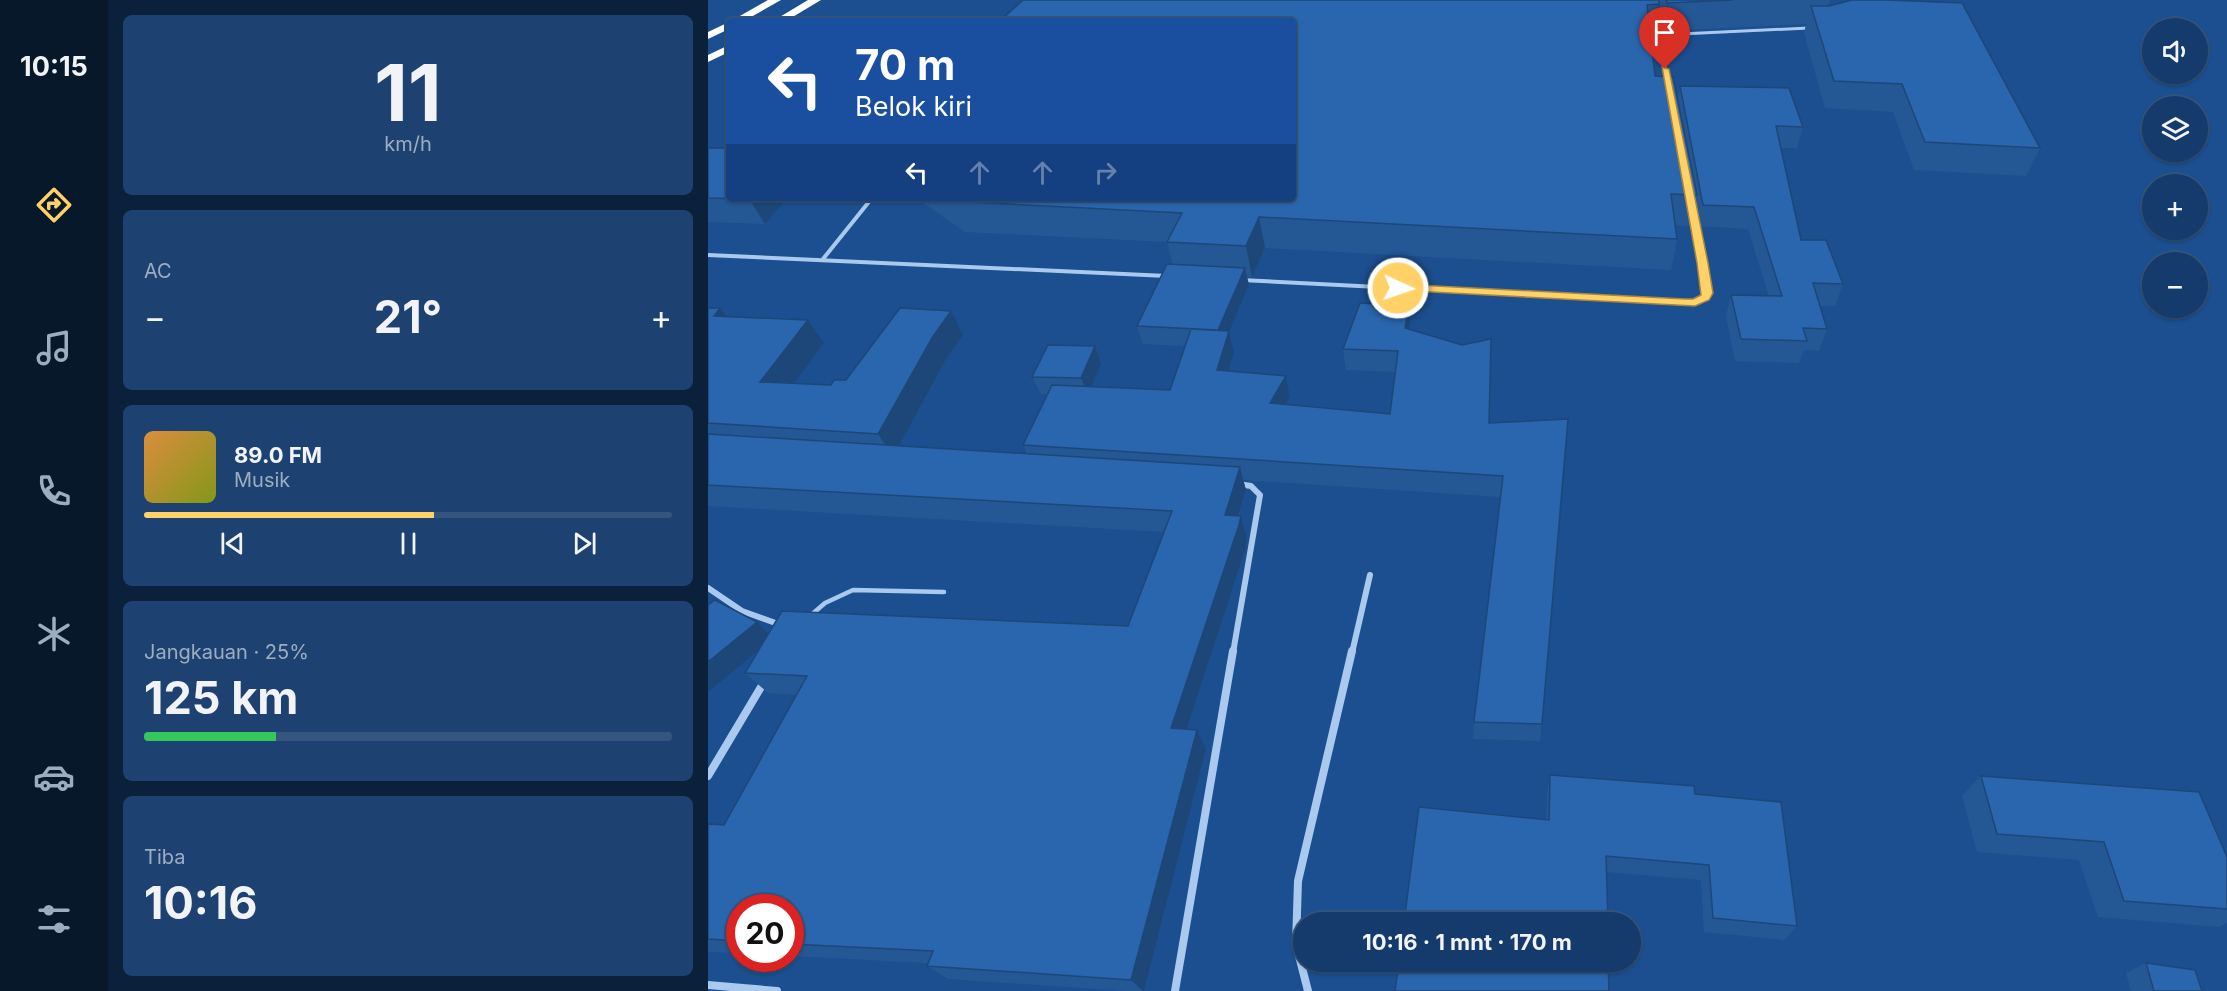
<!DOCTYPE html>
<html lang="id">
<meta charset="utf-8">
<style>
body{margin:0;font-family:Inter,sans-serif;background:#1d4271;color:#f1f3f6;height:100vh;display:flex;flex-direction:column;font-size:22px;white-space:nowrap}
*{box-sizing:border-box;margin:0}
p{font-size:20px;color:#9dadc1}
.icon{flex:none;width:33px;height:33px;fill:none;stroke:currentColor;stroke-width:2;stroke-linecap:round;stroke-linejoin:round}
.map{position:relative;flex:1;overflow:hidden}
.panel{display:flex;flex-direction:column;gap:15px;padding:15px;background:#0b203b;width:600px}
.panel>*{flex:none}
.banner{position:absolute;left:18px;top:18px;width:570px;height:183px;border-radius:6px;box-shadow:0 2px 4px #0004,0 0 0 2px #33557e;background:#1a4fa0;color:#fff;overflow:hidden}
.fabs{position:absolute;left:1434px;top:18px;display:grid;gap:12px}
.fabs a{display:grid;place-items:center;width:66px;height:66px;border-radius:50%;background:#143b6b;box-shadow:0 2px 4px #0004,0 0 0 2px #33557e;font-size:30px}
.speed{position:absolute;left:18px;top:894px;display:flex;gap:12px;font-size:30px;font-weight:700;text-align:center}
.speed>*{display:grid;place-content:center;width:78px;height:78px;border-radius:50%;background:#143b6b;box-shadow:0 2px 4px #0004,0 0 0 2px #33557e;line-height:1}
.speed .limit{border:9px solid #d22;background:#fff;color:#111}
.pin{position:absolute;display:grid;place-items:center;width:51px;height:51px;color:#fff;margin:-62px -26px;border-radius:50% 50% 50% 0;rotate:-45deg;box-shadow:0 0 6px #0007}
.pin .icon{rotate:45deg}
.me{position:absolute;width:66px;margin:-33px;rotate:93deg;stroke-linejoin:round;filter:drop-shadow(0 0 4px #0008)}
.turn{display:flex;align-items:center;gap:21px;height:126px;padding:0 30px;font-size:27px}
.turn .icon{width:78px;height:78px;stroke-width:2.5}
.turn b{display:block;font-size:42px;line-height:51px}
.lanes{display:flex;align-items:center;height:57px;padding:0 30px;background:#0003;justify-content:center;gap:30px;direction:ltr}
.lanes .off{opacity:.35}
.big{font-size:45px;font-weight:700;line-height:1.1}
.panel .tile{flex:1;display:flex;flex-direction:column;justify-content:center;gap:9px;min-width:0;padding:0 21px;border-radius:9px;background:#1d4271}
.panel .dial{align-items:center;gap:0}
.dial b{font-size:78px;line-height:1}
.song{display:flex;align-items:center;gap:18px}
.cover{width:72px;height:72px;border-radius:9px;background:linear-gradient(135deg,hsl(30 70% 55%),hsl(70 70% 35%))}
.played{height:6px;border-radius:3px;background:linear-gradient(90deg,#ffd166 55%,#33557e 55%)}
.keys{display:flex;justify-content:space-around;direction:ltr}
.heat{display:flex;justify-content:space-between;align-items:center;font-size:33px;direction:ltr}
.charge{height:9px;border-radius:4px;background:linear-gradient(90deg,#34c759 25%,#33557e 0)}
.trip{position:absolute;left:585px;top:912px;width:348px;height:60px;border-radius:30px;background:#143b6b;box-shadow:0 2px 4px #0004,0 0 0 2px #33557e;font-weight:700;line-height:60px;text-align:center}
main{display:flex;flex:1;min-height:0}
.tab-bar{display:flex;flex-direction:column;width:108px;justify-content:space-around;align-items:center;background:#08182b;color:#9dadc1}
.tab-bar .icon{width:42px;height:42px}
.tab-bar .on{color:#ffd166}
.tab-bar b{font-size:27px;color:#f1f3f6}
.map>svg:first-child{display:block}
</style>
<main>
<nav class="tab-bar">
<b>10:15</b>
<svg class="icon on" aria-label="directions" viewBox="0 0 24 24"><path d="M12 3l9 9-9 9-9-9zM9 14v-3h6M13 9l2 2-2 2"/></svg>
<svg class="icon" aria-label="music" viewBox="0 0 24 24"><path d="M9 18V5l10-2v13"/><circle cx="6" cy="18" r="3"/><circle cx="16" cy="16" r="3"/></svg>
<svg class="icon" aria-label="phone" viewBox="0 0 24 24"><path d="M5 4h4l2 5-3 2q2 4 5 5l2-3 5 2v4C11 20 4 13 5 4z"/></svg>
<svg class="icon" aria-label="climate" viewBox="0 0 24 24"><path d="M12 3v18M4 7l16 10M4 17L20 7"/></svg>
<svg class="icon" aria-label="car" viewBox="0 0 24 24"><path d="M5 17H2v-5l4-1 3-4h7l3 4 3 1v5h-3M9 17h6M6 11h13"/><circle cx="7" cy="17" r="2"/><circle cx="17" cy="17" r="2"/></svg>
<svg class="icon" aria-label="filters" viewBox="0 0 24 24"><path d="M4 7h16M4 17h16"/><circle cx="9" cy="7" r="2"/><circle cx="15" cy="17" r="2"/></svg>
</nav>
<section class="panel">
<div class="tile dial"><b>11</b><p>km/h</p></div>
<div class="tile"><p>AC</p>
<div class="heat"><a>−</a><b class="big">21°</b><a>+</a></div>
</div>
<div class="tile">
<div class="song"><i class="cover"></i><div><b>89.0 FM</b><p>Musik</p></div></div>
<div class="played"></div>
<div class="keys"><svg class="icon" aria-label="previous" viewBox="0 0 24 24"><path d="M18 5L8 12l10 7zM5 5v14"/></svg><svg class="icon" aria-label="pause" viewBox="0 0 24 24"><path d="M8 5v14M16 5v14"/></svg><svg class="icon" aria-label="next" viewBox="0 0 24 24"><path d="M6 5l10 7-10 7zM19 5v14"/></svg></div>
</div>
<div class="tile"><p>Jangkauan · 25%</p><b class="big">125 km</b><div class="charge"></div></div>
<div class="tile"><p>Tiba</p><b class="big">10:16</b></div>
</section>
<div class="map">
<svg width="1519" height="991" viewBox="0 0 1519 991">
<rect width="100%" height="100%" fill="#1b4f8f"/>
<g fill="none" stroke-linecap="round" stroke-linejoin="round">
<path stroke="#a9c9ee" stroke-width="3" d="M948,15l11,65
M951,35l150,-7"/>
<path stroke="#a9c9ee" stroke-width="4" d="M0,255l459,21
M115,259l49,-61
M533,280l454,23 12,-10 -15,-84"/>
<path stroke="#a9c9ee" stroke-width="4.5" d="M102,616l15,-13 28,-13 91,2"/>
<path stroke="#a9c9ee" stroke-width="6" d="M0,588l34,23 39,14
M525,653l27,-158 -9,-9 -13,-2
M644,653l18,-78"/>
<path stroke="#a9c9ee" stroke-width="8" d="M0,776l56,-94
M0,985l69,6
M467,991l58,-340
M600,991l-12,-47 2,-63 54,-230"/>
<path fill="#fff" fill-rule="evenodd" d="M60,0h13l-37,21h-13z
M100,0h13l-35,21h-13z
M21,22v7l-21,10v-7z
M21,45v7l-21,10v-7z"/>
</g>
<path fill="#245895" d="M315,0h807l-2,6 212,142 -14,28 -112,-6 -21,-58 -68,-4 -21,-75 2,-9 -144,7 -3,-30 -4,31 -5,1 5,43 23,22 2,-12 123,41 -6,21h-16l20,92 42,44 -8,22h-15l7,23 -8,22 -15,-1 -5,13 -64,-2 -9,-45 5,-21 38,1 -21,-67 -49,-3 -4,-21 -5,21 -14,-1 1,14 -6,31 -406,-22 -13,29h-5l2,8 -20,47 5,20 -6,19 58,5 4,21 -4,7 104,10 5,-42 -49,-2 -3,-21 67,-22v2l79,94 79,-4 -28,322 -67,-2 1,-17 27,-225 -258,-17 3,10 -7,25 2,1 6,22 -1,9 -59,182 10,1 9,19 -62,242h-19l-177,-12 -21,-13 1,-3 -138,-7v-48h-50v45l-32,-1v-128l16,1 73,-130 -29,-2 -23,-20 24,-39 359,-8 36,-94 -456,-26v-198l18,8 82,4 16,23 -30,40 37,2 15,-5 117,-45 -18,26 -46,85 128,8 -4,-9 24,-51h-6l-9,-17 69,-13 -9,22 78,4 16,-44 -43,-2 -6,-18 36,-61 -6,-23 -202,-10 -49,-34h377z
M0,148l21,50h58l-22,26 -57,-2z
M842,775l145,19 102,132 -13,14 -80,-8 -3,-52 -94,-8 -61,-52 1,-28z
M1273,776l246,81v66l-8,4 -121,-10 -19,-57 -102,-8 -15,-56z
M1438,963l56,28h-71l-5,-18z"/>
<path fill="#1d4779" d="M42,198h37l-22,26 -16,-25z
M551,217l6,31 -13,29 -6,-31z
M537,268l4,17 -20,47 5,20 -12,39 -5,-21 1,-39z
M701,306l1,21 -4,22 -1,-21z
M12,308l18,23 -24,-15z
M243,311l12,24 -18,26 -52,96 -15,-23 54,-96z
M100,320l16,23 -46,62 -18,-23z
M387,346l6,18 -13,31 -7,-17z
M578,376l4,21 -16,27 -4,-21z
M532,467l6,23 -14,47 -7,-22z
M533,516l6,22 -1,9 -65,200 -10,-19z
M49,622l16,16 -65,54v-30z
M489,730l9,19 -62,242h-1l-12,-11z"/>
<path fill="#2a66ad" stroke="#1d4779" stroke-width="1.5" d="M315,0h636v4l-12,1 8,71 18,1 24,118 -26,-1 6,45 -418,-22 -13,29 -79,-4 15,-29 -231,-12 -4,-3h346v-177h-293z
M958,0h67l-66,3z
M1144,0h34l76,3 78,145 -115,-6 -23,-58 -68,-3 -23,-75h18z
M972,86l109,2 14,39 -27,-1 25,114h25l17,44 -30,-1 14,46 -24,-1 4,13 -66,-2 -10,-44 51,1 -28,-89 -51,-2z
M0,148h21v50h21l-1,1 -41,-1z
M459,264l78,4 -27,62 -81,-4z
M652,303l49,3 -4,22 57,17 29,-6 -2,84 79,-4 -26,305 -68,-2 29,-246 -480,-31 29,-60 118,5 21,-61 38,2 -12,39 69,6 -16,27 120,11 8,-63 -55,-2z
M0,308h12l-6,8 94,4 -48,62 71,3 3,-5h12l54,-72 51,3 -19,27 -54,96 -170,-11z
M340,345l47,1 -14,32 -49,-1z
M0,434l532,33 -15,48 16,1 -2,9 -68,203 26,2 -66,250 -204,-14 6,-15 -143,-7v-36h-50v33l-32,-2v-115l16,1 83,-149 -62,-3 37,-62 346,15 44,-115 -464,-26z
M7,600l42,22 -49,40v-57z
M842,775l144,11 1,8 86,8 16,124 -84,-8 -4,-53 -103,-9 2,66h-204l15,-115 130,13z
M1273,776l218,16 28,65v52l-103,-8 -20,-59 -107,-8z
M691,962h209l1,29h-214z
M1438,963l49,7 7,21h-48z"/>
<path fill="#ffd166" stroke="#a68842" stroke-width="1.5" d="M954,67l7,2 39,194 5,30 -4,7 -14,6 -301,-16v-4l4,-2 287,15h8l8,-4 -4,-32z"/>
</svg>
<div class="fabs">
<a><svg class="icon" aria-label="sound" viewBox="0 0 24 24"><path d="M4 9h4l5-4v14l-5-4H4zM17 9q2 3 0 6"/></svg></a>
<a><svg class="icon" aria-label="layers" viewBox="0 0 24 24"><path d="M12 4l9 5-9 5-9-5zM3 14l9 5 9-5"/></svg></a>
<a>+</a>
<a>−</a>
</div>
<div class="speed"><div class="limit">20</div></div>
<div class="pin" style="left:957px;top:69px;background:#d93025"><svg class="icon" aria-label="arrive" viewBox="0 0 24 24"><path d="M6 21V4h12l-3 4 3 4H6"/></svg></div>
<svg class="me" style="left:690px;top:288px" viewBox="-20 -20 40 40"><circle r="17" fill="#ffd166" stroke="#fff" stroke-width="3"/><path d="M0-11L8 9 0 5-8 9z" fill="#fff"/></svg>
<div class="trip">10:16 · 1 mnt · 170 m</div>
<div class="banner">
<div class="turn"><svg class="icon" aria-label="left" viewBox="0 0 24 24"><path d="M17 20v-9H6M10 6l-5 5 5 5"/></svg><div><b>70 m</b>Belok kiri</div></div>
<div class="lanes"><svg class="icon" aria-label="left" viewBox="0 0 24 24"><path d="M17 20v-9H6M10 6l-5 5 5 5"/></svg><svg class="icon off" aria-label="ahead" viewBox="0 0 24 24"><path d="M12 20V5M6 11l6-6 6 6"/></svg><svg class="icon off" aria-label="ahead" viewBox="0 0 24 24"><path d="M12 20V5M6 11l6-6 6 6"/></svg><svg class="icon off" aria-label="right" viewBox="0 0 24 24"><path d="M7 20v-9h11M14 6l5 5-5 5"/></svg></div>
</div>
</div>
</main>
